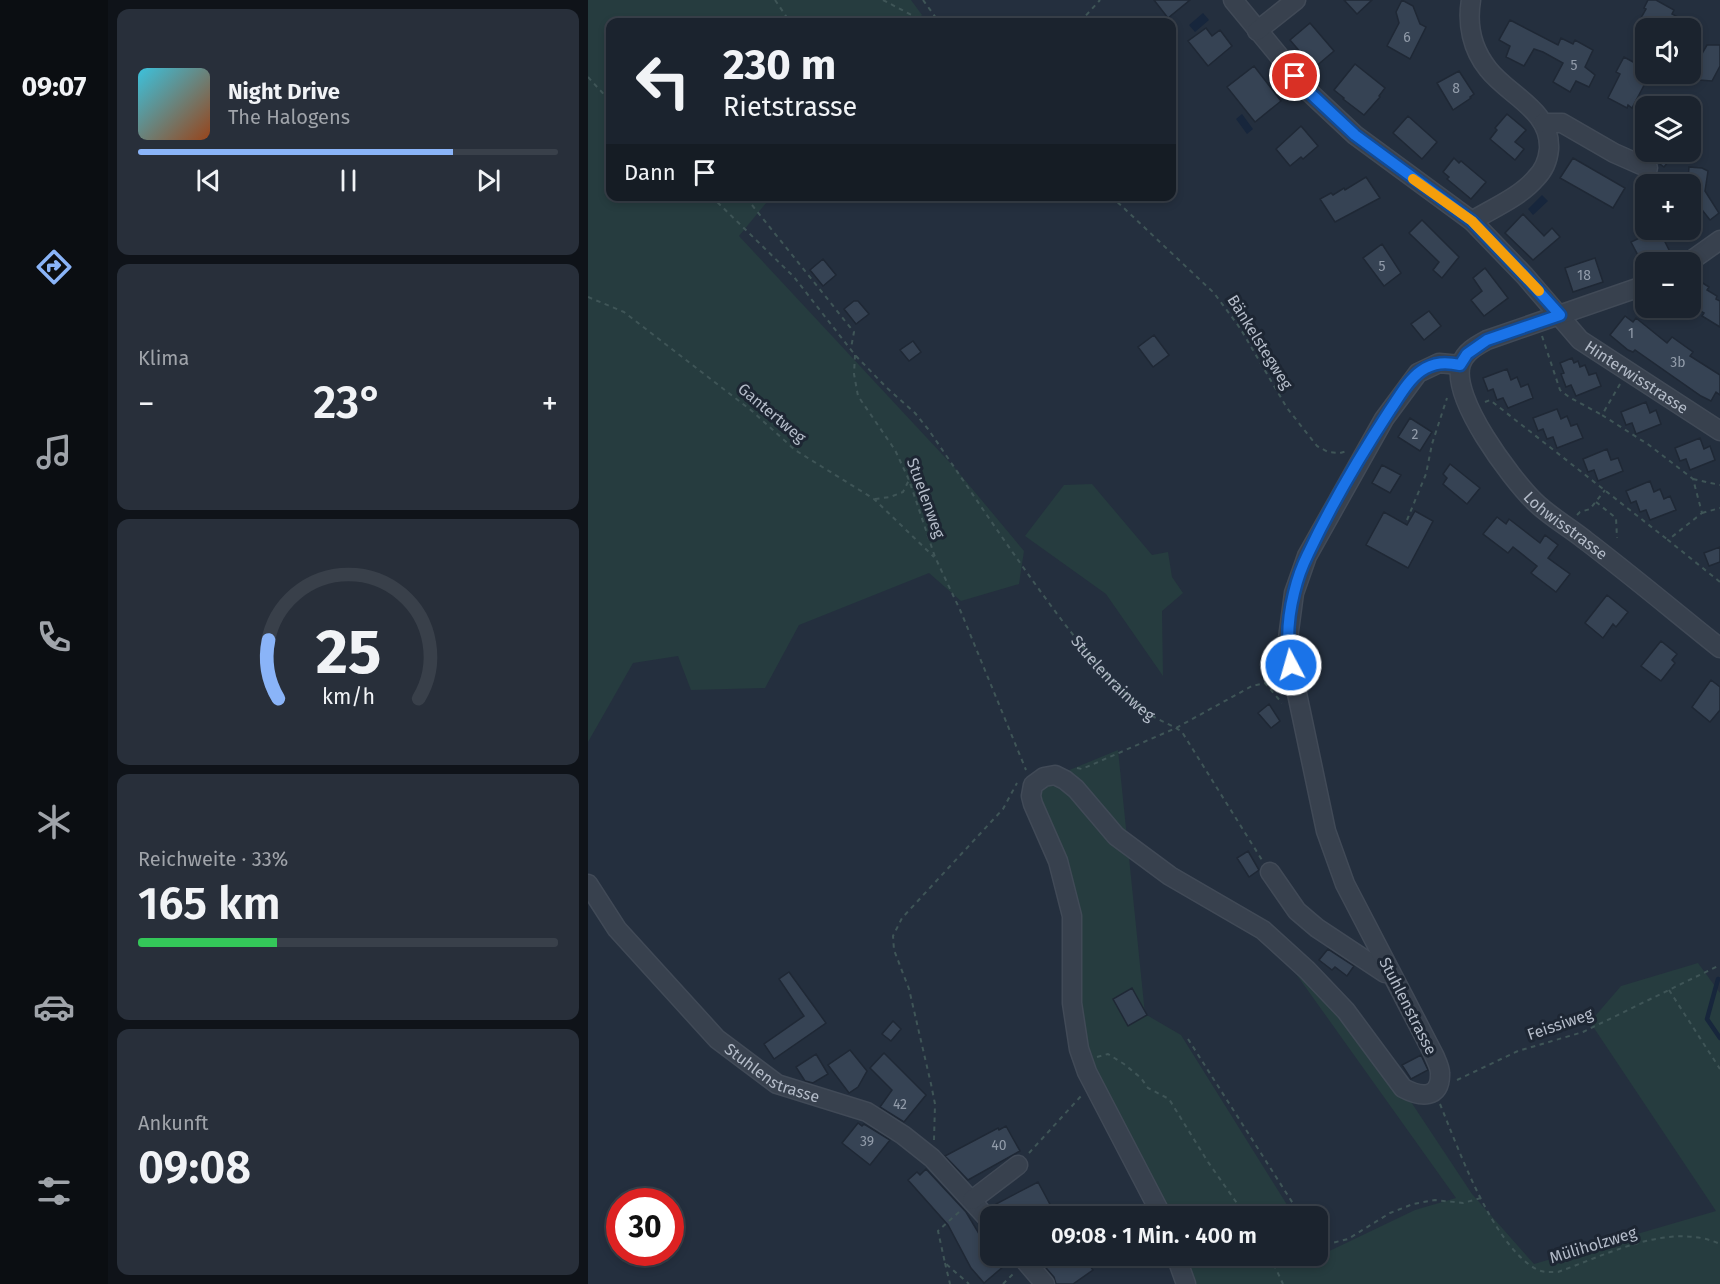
<!DOCTYPE html>
<html lang="de">
<meta charset="utf-8">
<style>
body{margin:0;font-family:"Fira Sans",sans-serif;background:#282f3a;color:#f1f3f6;height:100vh;display:flex;flex-direction:column;font-size:22px;white-space:nowrap}
*{box-sizing:border-box;margin:0}
p{font-size:20px;color:#a0a4aa}
.icon{flex:none;width:33px;height:33px;fill:none;stroke:currentColor;stroke-width:2;stroke-linecap:round;stroke-linejoin:round}
.map{position:relative;flex:1;overflow:hidden}
.drawer{display:flex;flex-direction:column;gap:9px;padding:9px;background:#0f1319;width:480px}
.drawer>*{flex:none}
.guide{position:absolute;left:18px;top:18px;width:570px;height:183px;border-radius:12px;box-shadow:0 3px 9px #0003,0 0 0 2px #39404a;background:#1b232e;color:#f1f3f6;overflow:hidden}
.fabs{position:absolute;left:1047px;top:18px;display:grid;gap:12px}
.fabs a{display:grid;place-items:center;width:66px;height:66px;border-radius:12px;background:#1b232e;box-shadow:0 3px 9px #0003,0 0 0 2px #39404a;font-size:30px}
.speed{position:absolute;left:18px;top:1188px;display:flex;gap:12px;font-size:30px;font-weight:700;text-align:center}
.speed>*{display:grid;place-content:center;width:78px;height:78px;border-radius:50%;background:#1b232e;box-shadow:0 3px 9px #0003,0 0 0 2px #39404a;line-height:1}
.speed .limit{border:9px solid #d22;background:#fff;color:#111}
.pin{position:absolute;display:grid;place-items:center;width:51px;height:51px;color:#fff;margin:-26px;border:3px solid #fff;border-radius:50%;box-shadow:0 2px 6px #0007}
.me{position:absolute;width:66px;margin:-33px;rotate:354deg;stroke-linejoin:round;filter:drop-shadow(0 0 4px #0008)}
.turn{display:flex;align-items:center;gap:21px;height:126px;padding:0 18px;font-size:27px}
.turn .icon{width:78px;height:78px;stroke-width:2.5}
.turn b{display:block;font-size:42px;line-height:51px}
.then{display:flex;align-items:center;height:57px;padding:0 18px;background:#0003;gap:12px;font-size:22px}
.big{font-size:45px;font-weight:600;line-height:1.1}
.drawer .tile{flex:1;display:flex;flex-direction:column;justify-content:center;gap:9px;min-width:0;padding:0 21px;border-radius:12px;background:#282f3a}
.drawer .dial{align-items:center;gap:0}
.dial svg{height:156px;overflow:visible;fill:none;stroke:#39404a;stroke-width:7;stroke-linecap:round;text-anchor:middle}
.dial text{fill:#f1f3f6;stroke:none}
.song{display:flex;align-items:center;gap:18px}
.cover{width:72px;height:72px;border-radius:9px;background:linear-gradient(135deg,hsl(190 70% 55%),hsl(20 70% 35%))}
.played{height:6px;border-radius:3px;background:linear-gradient(90deg,#8ab4f8 75%,#39404a 75%)}
.keys{display:flex;justify-content:space-around;direction:ltr}
.heat{display:flex;justify-content:space-between;align-items:center;font-size:33px;direction:ltr}
.charge{height:9px;border-radius:4px;background:linear-gradient(90deg,#34c759 33%,#39404a 0)}
.trip{position:absolute;left:392px;top:1206px;width:348px;height:60px;border-radius:12px;background:#1b232e;box-shadow:0 3px 9px #0003,0 0 0 2px #39404a;font-weight:600;line-height:60px;text-align:center}
main{display:flex;flex:1;min-height:0}
.tab-bar{display:flex;flex-direction:column;width:108px;justify-content:space-around;align-items:center;background:#0b0e12;color:#a0a4aa}
.tab-bar .icon{width:42px;height:42px}
.tab-bar .on{color:#8ab4f8}
.tab-bar b{font-size:27px;color:#f1f3f6}
.map>svg:first-child{display:block}
</style>
<main>
<nav class="tab-bar">
<b>09:07</b>
<svg class="icon on" aria-label="directions" viewBox="0 0 24 24"><path d="M12 3l9 9-9 9-9-9zM9 14v-3h6M13 9l2 2-2 2"/></svg>
<svg class="icon" aria-label="music" viewBox="0 0 24 24"><path d="M9 18V5l10-2v13"/><circle cx="6" cy="18" r="3"/><circle cx="16" cy="16" r="3"/></svg>
<svg class="icon" aria-label="phone" viewBox="0 0 24 24"><path d="M5 4h4l2 5-3 2q2 4 5 5l2-3 5 2v4C11 20 4 13 5 4z"/></svg>
<svg class="icon" aria-label="climate" viewBox="0 0 24 24"><path d="M12 3v18M4 7l16 10M4 17L20 7"/></svg>
<svg class="icon" aria-label="car" viewBox="0 0 24 24"><path d="M5 17H2v-5l4-1 3-4h7l3 4 3 1v5h-3M9 17h6M6 11h13"/><circle cx="7" cy="17" r="2"/><circle cx="17" cy="17" r="2"/></svg>
<svg class="icon" aria-label="filters" viewBox="0 0 24 24"><path d="M4 7h16M4 17h16"/><circle cx="9" cy="7" r="2"/><circle cx="15" cy="17" r="2"/></svg>
</nav>
<section class="drawer">
<div class="tile">
<div class="song"><i class="cover"></i><div><b>Night Drive</b><p>The Halogens</p></div></div>
<div class="played"></div>
<div class="keys"><svg class="icon" aria-label="previous" viewBox="0 0 24 24"><path d="M18 5L8 12l10 7zM5 5v14"/></svg><svg class="icon" aria-label="pause" viewBox="0 0 24 24"><path d="M8 5v14M16 5v14"/></svg><svg class="icon" aria-label="next" viewBox="0 0 24 24"><path d="M6 5l10 7-10 7zM19 5v14"/></svg></div>
</div>
<div class="tile"><p>Klima</p>
<div class="heat"><a>−</a><b class="big">23°</b><a>+</a></div>
</div>
<div class="tile dial"><svg viewBox="0 0 100 80">
<path d="M14 69A42 42 0 1 1 86 69"/>
<path d="M14 69A42 42 0 0 1 9 39" stroke="#8ab4f8"/>
<text x="50" y="56" font-size="32" font-weight="700">25</text>
<text x="50" y="72" font-size="11">km/h</text>
</svg></div>
<div class="tile"><p>Reichweite · 33%</p><b class="big">165 km</b><div class="charge"></div></div>
<div class="tile"><p>Ankunft</p><b class="big">09:08</b></div>
</section>
<div class="map">
<svg width="1132" height="1284" viewBox="0 0 1132 1284">
<rect width="100%" height="100%" fill="#242f3e"/>
<path fill="#263c3f" d="M0,0h323l11,15 -6,7h-306v174l161,1 -32,39 215,231 70,84 -5,33 -58,17 -32,-28 -130,52 -34,63 -74,2 -13,-34 -45,7 -45,79z
M504,484l60,71 16,-3 4,25 11,16 -21,18 1,65 -57,-82 -81,-58 39,-51z
M530,750l27,264 36,21 113,181h-132l-75,-144 -15,-156 -39,-131z
M1110,963l22,30v291h-534l-10,-28h141v-2l2,2 96,-46 41,-12 -162,-227 74,62 8,16 96,145 62,70 182,-53 -126,-189 31,-36z"/>
<path fill="#17263c" d="M615,13l6,7 -14,12 -6,-7z
M654,114l11,15 -6,5 -11,-15z
M954,195l6,6 -15,14 -5,-6z"/>
<g fill="none" stroke-linecap="round" stroke-linejoin="round">
<path stroke="#17263c" stroke-width="4.5" d="M1130,979l-11,40 13,19"/>
</g>
<path fill="#364354" stroke="#1f2835" stroke-width="1.5" d="M566,0h36l-22,18z
M756,0h28l-15,14z
M814,0l11,6 7,18 6,3 -16,32 -23,-13 12,-23 -3,-11z
M1060,0h8l18,10 -2,4 13,7 -5,7h-20l-19,-10 5,-9 -2,-1z
M922,20l48,25 3,-7 12,6 2,-4 18,10 -8,17 10,8 -6,12 -13,-6 -6,11 -17,-10 10,-19 -20,-11 -9,-3 -10,17 -18,-9 4,-11 -11,-6z
M722,23l24,28 -20,17 -24,-28z
M618,28l6,8 8,-6 12,16 -24,20 -20,-25z
M1119,45h13v21l-8,15 -13,-1 -6,-11z
M1036,57l22,12v5h4l-18,34 -4,-3 -1,3 -19,-10 12,-24 -4,-2z
M767,64l30,24 -6,8 1,1 -16,18 -21,-16 1,-1 -10,-8z
M666,66l27,35 -26,21 -28,-35z
M871,71l15,23 -4,3 1,1 -18,12 -16,-27z
M919,114l19,16 -11,12 9,7 -9,11 -25,-21 7,-9 -2,-2z
M820,116l29,26 -15,17 -29,-26z
M713,126l17,20 -15,13 -2,-2 -11,9 -14,-17z
M1056,152h21l7,5 -8,10z
M866,158l5,5 2,-2 25,21 -15,17 -24,-20 2,-2 -6,-5z
M985,158l52,30 -12,20 -53,-30z
M1101,167l13,1 6,3 -3,20 14,22 -9,7 -11,-14 -9,-2v-23l-2,-1z
M778,177l14,21 -45,24 -15,-23 11,-6 2,2 11,-7 1,2z
M935,214l21,22 8,-8 8,9 -27,23 -28,-27z
M834,220l37,37 -17,21 -9,-8 6,-8 -30,-29z
M1068,230h3l10,20 -27,13 -11,-21z
M794,244l19,29 -17,13 -21,-28z
M1007,258l8,24 -30,10 -8,-24z
M235,259l13,16 -13,11 -13,-16z
M897,268l23,30 -24,18 -13,-16 11,-9 -9,-13z
M1110,280l11,7 -2,3 10,6 -1,3 4,2v26l-18,-11 2,-3 -14,-8v-11z
M266,301h4l11,13 -13,10 -12,-15z
M841,311l12,15 -17,14 -13,-16z
M1037,316l8,6 3,-4 31,25 5,-6 21,15 -3,4 30,19v20l-4,-3 -5,9 -10,-5 -66,-46 -2,2 -5,-2 -18,-15z
M566,335l15,20 -16,12 -15,-20z
M325,341l8,11 -12,9 -9,-11z
M984,358l2,5 4,-2 2,6 5,-2 4,10 7,-2 5,13 -25,10 -5,-11 -5,2 -5,-13 3,-1 -4,-10z
M919,369l4,11 6,-3 4,10 7,-3 5,14 -25,10 -5,-10 -6,2 -4,-11 -5,2 -5,-13z
M1058,402l4,11 6,-3 5,14 -25,10 -4,-11 -6,2 -5,-13z
M969,409l4,10 6,-3 4,10 6,-2 6,14 -26,10 -4,-11 -6,2 -4,-10 -5,2 -5,-13z
M822,418l22,14 -12,19 -22,-14z
M1112,438l4,11 6,-3 5,14 -25,10 -4,-11 -6,2 -5,-13z
M1019,449l4,11 7,-2 5,13 -25,10 -4,-11 -6,2 -5,-13z
M862,464l30,24 -13,16 -24,-20 4,-6 -4,-4z
M794,465l19,10 -11,18 -18,-10z
M1062,481l4,11 6,-3 4,10 6,-3 6,14 -26,10 -4,-10 -6,2 -4,-11 -5,2 -5,-12z
M827,511l18,10 -25,47 -42,-23 18,-33 23,13z
M909,517l9,7 3,-5 31,24 5,-8 13,10 -10,13 22,16 -14,18 -25,-19 6,-7 -24,-19 -5,6 -25,-19z
M1132,547v15l-11,4 -5,-13z
M1019,595l21,17 -12,15 -3,-3 -10,14 -18,-15z
M1073,641l16,13 -5,6 3,3 -14,18 -20,-15z
M1123,680l9,7v23l-10,12 -18,-15z
M681,704l11,17 -9,7 -13,-15z
M660,851l11,19 -10,7 -12,-19z
M740,949l26,17 -7,10 -12,-9 -3,3 -13,-10z
M201,972l37,51 -52,36 -10,-15 40,-28 -25,-37z
M544,988l15,27 -19,11 -15,-27z
M305,1021l8,8 -10,12 -9,-7z
M262,1050l17,21 -9,16 -9,6 -21,-28z
M296,1053l42,42 -22,27 -24,-15 12,-17 -22,-22z
M228,1054l12,20 -15,9 -8,-2 -9,-14z
M833,1055l7,15 -17,9 -9,-14z
M270,1123l4,3 2,-2 26,16 -20,25 -28,-22z
M418,1126l14,25 -52,29 -23,-24 53,-28 1,2z
M338,1169l40,43 24,40v4h6l8,10 -20,17 -13,-15 -23,-43 -40,-45 9,-8 3,3z
M450,1182l15,28 -13,6h-38l-6,-12z
M477,1256h18l10,14 -20,14h-17l-2,-7 -8,-9z"/>
<g fill="none" stroke-linecap="round" stroke-linejoin="round">
<g stroke="#414a57" stroke-width="21">
<g id="minor">
<path id="s2" d="M645,0l75,91 47,44 117,86 53,55 55,64 140,91"/>
<path d="M883,0c-4,24 1,49 17,69 21,27 63,41 61,80 -1,11 -5,21 -13,29 -16,19 -43,30 -64,43"/>
<path d="M669,31l39,-31"/>
<path d="M955,123h19l52,30 34,15"/>
<path d="M1101,262l31,-22"/>
<path id="s3" d="M1058,285l-159,55c-11,6 -22,12 -26,24 -11,34 50,114 73,137 15,15 35,26 51,39 46,35 90,72 135,108"/>
<path d="M682,872l27,39 20,17 68,45 5,-1"/>
<path id="s4" d="M0,884l29,45 100,110 60,45 90,28 36,23 29,23 58,63"/>
<path d="M384,1200l46,-35"/>
<path d="M574,1216l-75,-144 -8,-23 -7,-46v-87l-14,-55 -25,-57 -2,-8 2,-11 11,-8 11,-2 10,5 11,9 40,47 54,40 93,54 44,40 39,41 57,77c17,9 38,12 37,-15 0,-6 -4,-13 -6,-18l-89,-171 -19,-53 -39,-185 7,-53 13,-37 77,-137 34,-46 21,-10 21,2"/>
<path d="M433,1256l24,28"/>
<path d="M588,1256l10,28"/>
</g>
</g>
<g stroke="#3f5557" stroke-width="2" stroke-dasharray="4.5 4.5" stroke-linecap="butt">
<path d="M187,0l15,22"/>
<path d="M295,0l42,22"/>
<path d="M335,0l16,22"/>
<path d="M492,22l20,-22"/>
<path d="M0,77l22,24"/>
<path id="s1" d="M123,196l83,81 61,78 32,33 28,25 13,16c40,58 79,117 121,174 28,38 57,75 94,106 12,11 27,14 39,23l80,128"/>
<path d="M523,196l103,97 26,35 47,80 30,38 11,6 12,1 7,-2"/>
<path d="M164,205l102,127 -3,16"/>
<path d="M0,297l36,15 128,99 43,39 79,49 60,58"/>
<path d="M954,336l18,54 9,7 33,18"/>
<path d="M267,355l-1,19 4,22 37,54 14,30 26,77 26,55 65,158"/>
<path d="M1032,384l-18,31 47,30 44,34 9,34 -34,27 52,42"/>
<path d="M897,402l5,-2 178,140"/>
<path d="M1105,479l27,6"/>
<path d="M287,499l15,-2 13,-5 6,-12"/>
<path d="M1008,502l20,16 1,20"/>
<path d="M1114,513l18,-5"/>
<path d="M989,515l3,-3 10,-3 15,-19"/>
<path d="M819,520l19,-46 6,-30 15,-46"/>
<path d="M687,667l-10,16 17,20"/>
<path d="M489,768l5,1 94,-41 76,-42 13,-3"/>
<path d="M1081,990l51,79"/>
<path d="M600,1039l113,177"/>
<path d="M509,1057l11,-3 16,10 17,14 7,10 21,11 39,63 38,54"/>
<path d="M869,1080l61,-29 65,-19 137,-67"/>
<path d="M852,1104c19,46 52,140 96,165 7,4 14,3 22,3 48,-17 112,-51 162,-28"/>
<path d="M346,1140l1,-36 -4,-20 -22,-95 -15,-39 -1,-14 9,-18 101,-109 14,-26"/>
<path d="M441,1153l53,-58"/>
<path d="M371,1212l-21,19 7,32 24,21"/>
<path d="M729,1238l15,5 16,-4 42,-26 23,-9 22,-4 28,3 18,-5"/>
<path d="M682,1256l13,28"/>
<path d="M357,1263l5,21"/>
<path d="M415,1284l11,-11"/>
</g>
<use href="#minor" stroke="#38414e" stroke-width="18"/>
</g>
<g fill="none" stroke-linecap="round" stroke-linejoin="round">
<g stroke="#114b97" stroke-width="15">
<path id="route" d="M703,665c-5,-24 -3,-48 3,-72 3,-13 8,-27 14,-39 23,-49 52,-98 82,-144 9,-13 18,-30 31,-39 13,-9 25,-9 39,-6l7,-11 20,-14 73,-25 -35,-39 -53,-55 -117,-86 -47,-44 -13,-15"/>
</g>
<use href="#route" stroke="#1a73e8" stroke-width="10"/>
<path stroke="#f59e0b" stroke-width="10" d="M825,179l59,42 67,70"/>
</g>
<g text-anchor="middle" dominant-baseline="central" stroke-width="6" stroke-linejoin="round" paint-order="stroke">
<g font-size="14" fill="#929caa">
<text x="819" y="37">6</text>
<text x="986" y="65">5</text>
<text x="868" y="88">8</text>
<text x="794" y="266">5</text>
<text x="996" y="275">18</text>
<text x="1043" y="333">1</text>
<text x="1090" y="362">3b</text>
<text x="827" y="434">2</text>
<text x="312" y="1104">42</text>
<text x="279" y="1141">39</text>
<text x="411" y="1145">40</text>
</g>
<g font-size="16" fill="#b4bcc9" stroke="#1d2633">
<text transform="translate(672 342) rotate(58)">Bänkelstegweg</text>
<text stroke="none"><textPath href="#s2" startOffset="556">Hinterwisstrasse</textPath></text>
<text transform="translate(184 413) rotate(40)">Gantertweg</text>
<text transform="translate(338 498) rotate(70)">Stuelenweg</text>
<text stroke="none"><textPath href="#s3" startOffset="404">Lohwisstrasse</textPath></text>
<text stroke="none"><textPath href="#s1" startOffset="630">Stuelenrainweg</textPath></text>
<text transform="translate(820 1006) rotate(63)">Stuhlenstrasse</text>
<text transform="translate(972 1024) rotate(-19)">Feissiweg</text>
<text stroke="none"><textPath href="#s4" startOffset="268">Stuhlenstrasse</textPath></text>
<text transform="translate(1005 1245) rotate(-17)">Müliholzweg</text>
</g>
</g>
</svg>
<div class="fabs">
<a><svg class="icon" aria-label="sound" viewBox="0 0 24 24"><path d="M4 9h4l5-4v14l-5-4H4zM17 9q2 3 0 6"/></svg></a>
<a><svg class="icon" aria-label="layers" viewBox="0 0 24 24"><path d="M12 4l9 5-9 5-9-5zM3 14l9 5 9-5"/></svg></a>
<a>+</a>
<a>−</a>
</div>
<div class="speed"><div class="limit">30</div></div>
<div class="pin" style="left:707px;top:76px;background:#d93025"><svg class="icon" aria-label="arrive" viewBox="0 0 24 24"><path d="M6 21V4h12l-3 4 3 4H6"/></svg></div>
<svg class="me" style="left:703px;top:665px" viewBox="-20 -20 40 40"><circle r="17" fill="#1a73e8" stroke="#fff" stroke-width="3"/><path d="M0-11L8 9 0 5-8 9z" fill="#fff"/></svg>
<div class="trip">09:08 · 1 Min. · 400 m</div>
<div class="guide">
<div class="turn"><svg class="icon" aria-label="left" viewBox="0 0 24 24"><path d="M17 20v-9H6M10 6l-5 5 5 5"/></svg><div><b>230 m</b>Rietstrasse</div></div>
<div class="then">Dann<svg class="icon" aria-label="arrive" viewBox="0 0 24 24"><path d="M6 21V4h12l-3 4 3 4H6"/></svg></div>
</div>
</div>
</main>
